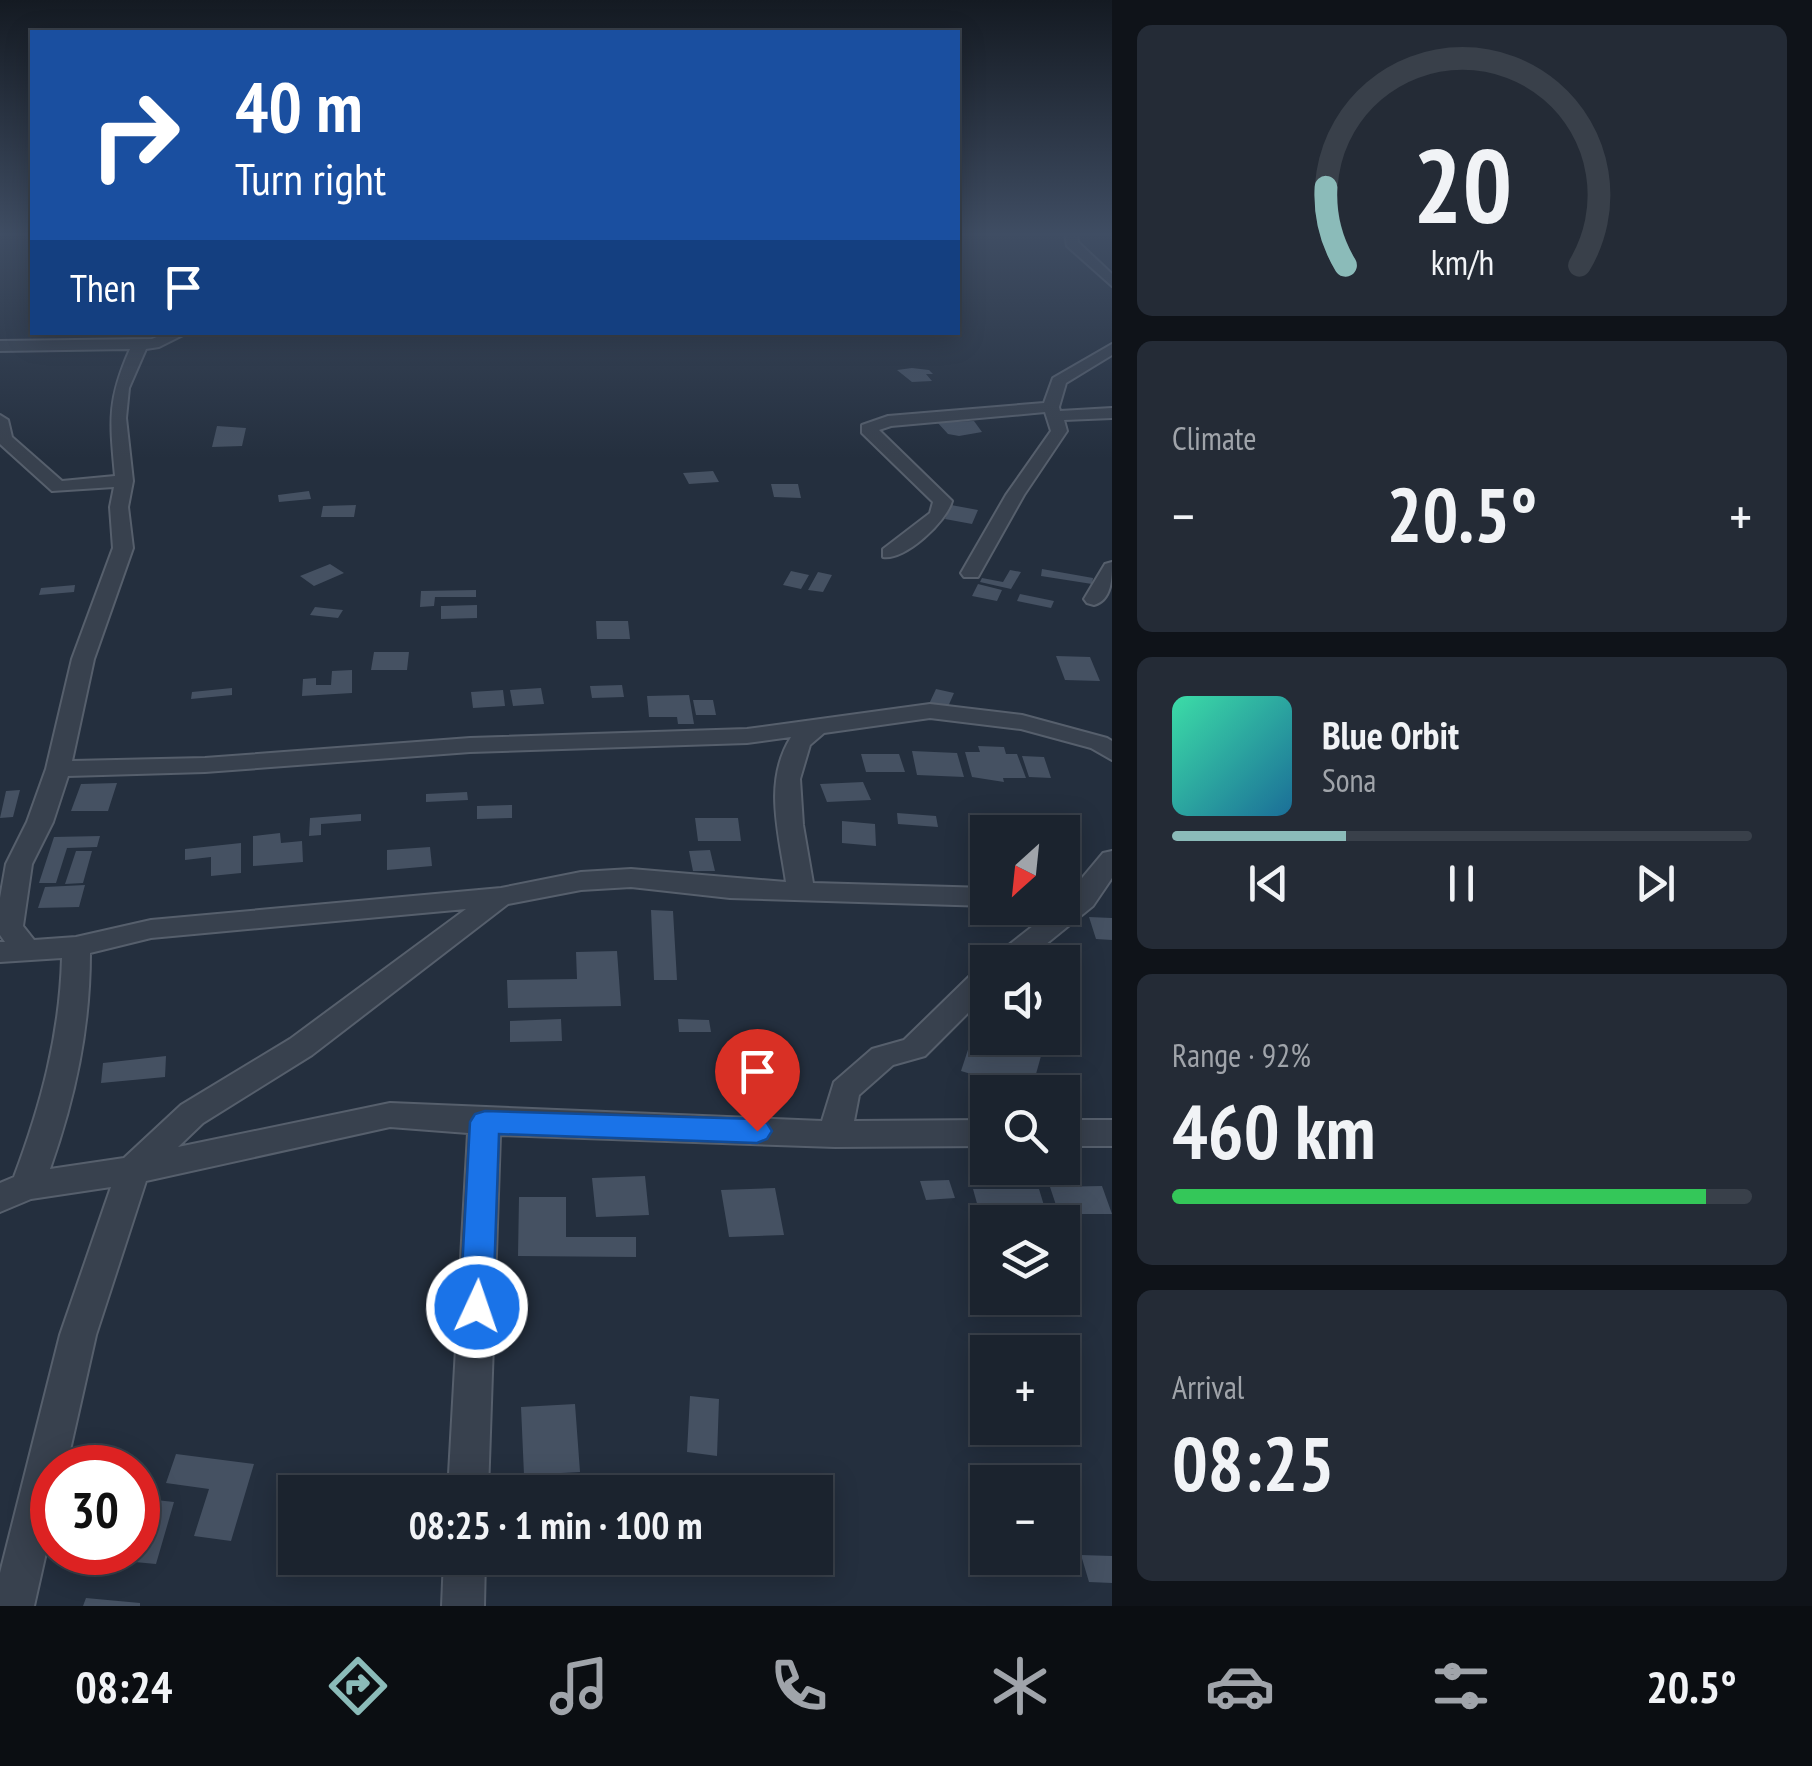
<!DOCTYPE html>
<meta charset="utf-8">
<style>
body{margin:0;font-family:"PT Sans Narrow",sans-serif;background:#242b36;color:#f1f3f6;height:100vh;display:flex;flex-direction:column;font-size:38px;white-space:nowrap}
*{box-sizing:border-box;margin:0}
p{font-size:32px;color:#a0a4aa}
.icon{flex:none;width:55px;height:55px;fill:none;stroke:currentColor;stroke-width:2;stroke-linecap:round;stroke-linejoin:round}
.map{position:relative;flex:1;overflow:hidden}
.panel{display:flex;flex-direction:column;gap:25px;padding:25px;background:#0f1319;width:700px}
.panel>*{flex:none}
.guide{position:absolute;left:30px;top:30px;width:930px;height:305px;border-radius:0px;box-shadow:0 5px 25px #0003,0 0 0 2px #39404a;background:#1a4fa0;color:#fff;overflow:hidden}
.needle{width:65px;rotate:207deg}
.fabs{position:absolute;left:970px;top:815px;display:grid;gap:20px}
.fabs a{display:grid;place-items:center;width:110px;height:110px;border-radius:0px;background:#1b232e;box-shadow:0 5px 25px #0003,0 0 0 2px #39404a;font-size:50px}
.speed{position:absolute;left:30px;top:1445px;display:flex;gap:20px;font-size:50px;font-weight:700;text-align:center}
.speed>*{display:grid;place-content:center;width:130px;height:130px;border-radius:50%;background:#1b232e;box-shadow:0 5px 25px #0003,0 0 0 2px #39404a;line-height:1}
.speed .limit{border:15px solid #d22;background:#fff;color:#111}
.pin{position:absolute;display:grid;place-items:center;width:85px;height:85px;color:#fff;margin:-102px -42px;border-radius:50% 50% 50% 0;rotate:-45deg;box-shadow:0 0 10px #0007}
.pin .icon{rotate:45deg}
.me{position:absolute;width:110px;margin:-55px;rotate:3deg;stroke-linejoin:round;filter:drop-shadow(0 0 8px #0008)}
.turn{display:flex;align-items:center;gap:35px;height:210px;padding:0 40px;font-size:45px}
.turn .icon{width:130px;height:130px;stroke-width:2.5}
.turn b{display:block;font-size:70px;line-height:85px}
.then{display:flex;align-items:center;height:95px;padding:0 40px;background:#0003;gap:20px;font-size:38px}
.big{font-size:75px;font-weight:600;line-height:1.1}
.panel .widget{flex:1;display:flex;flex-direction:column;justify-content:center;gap:15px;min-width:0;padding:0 35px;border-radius:15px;background:#242b36}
.panel .dial{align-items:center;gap:0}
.dial svg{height:260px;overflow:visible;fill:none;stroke:#39404a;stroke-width:7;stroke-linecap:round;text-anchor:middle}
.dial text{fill:#f1f3f6;stroke:none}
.song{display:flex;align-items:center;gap:30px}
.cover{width:120px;height:120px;border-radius:15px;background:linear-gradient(135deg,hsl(160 70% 55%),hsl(200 70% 35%))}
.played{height:10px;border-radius:5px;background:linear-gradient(90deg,#8bbbb9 30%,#39404a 30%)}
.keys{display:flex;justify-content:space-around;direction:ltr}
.heat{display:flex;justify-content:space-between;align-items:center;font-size:55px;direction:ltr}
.charge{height:15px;border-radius:8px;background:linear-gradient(90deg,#34c759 92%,#39404a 0)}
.trip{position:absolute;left:278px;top:1475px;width:555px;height:100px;border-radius:0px;background:#1b232e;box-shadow:0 5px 25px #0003,0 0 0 2px #39404a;font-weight:600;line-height:100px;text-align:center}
.tabs{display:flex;height:160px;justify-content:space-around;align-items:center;background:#0b0e12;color:#a0a4aa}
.tabs .icon{width:70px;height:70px}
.tabs .on{color:#8bbbb9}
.tabs b{font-size:45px;color:#f1f3f6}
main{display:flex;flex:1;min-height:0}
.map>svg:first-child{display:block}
</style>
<main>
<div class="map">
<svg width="1112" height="1606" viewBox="0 0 1112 1606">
<rect width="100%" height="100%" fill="#242f3e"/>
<path fill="#455162" d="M912,368l17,2 4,4h-7l6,7 -20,1 -15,-12z
M974,421l8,11 -23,4 -11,-2 -11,-12z
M217,426l29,2 -4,18 -30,1z
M713,471l6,11 -30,2 -6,-11z
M771,484h27l3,14 -27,-1z
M309,491l2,8 -32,3 -1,-7z
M356,505l-2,12h-33l2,-11z
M951,505l27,5 -6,14 -27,-5z
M330,564l14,9 -30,13 -14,-10z
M1042,569l51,9 -1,6 -51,-8z
M1010,570l11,2 -10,17 -31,-7 2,-4 21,4z
M791,571l18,4 -8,14 -18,-4z
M818,572l14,3 -9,17 -15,-2z
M978,584l24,6 -5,11 -25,-5z
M75,585l-1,7 -35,3 2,-7z
M476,590v7h-41l-1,9 -14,1 1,-16z
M1020,594l34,7 -3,7 -34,-7z
M477,605v13l-36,1v-13z
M315,607l28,3 -5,8 -28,-3z
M596,621h32l2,18h-33z
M374,652h35l-2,18h-36z
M1056,656l34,1 10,24 -35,-1z
M352,670v23l-50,3 1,-17 13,-1v7h15l1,-14z
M622,685l2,12 -32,1 -2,-12z
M232,688v7l-41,4 1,-7z
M541,688l3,16 -31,2 -3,-16z
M936,689l18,4 -7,16 -18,-5z
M503,690l2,16 -32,2 -2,-16z
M689,695l5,29h-16l-1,-7h-28l-2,-21z
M693,700h20l3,15h-20z
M978,746l26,1 2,7h11l9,24h-23l1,4 -32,-5 -7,-25h15z
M912,751l45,2 7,24 -47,-2z
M861,754h38l6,18h-39z
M1022,756l22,1 7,21 -22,-1z
M863,782l8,18 -44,2 -7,-18z
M117,783l-9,28h-37l10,-27z
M20,790l-7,27 -13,1 6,-27z
M467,792l1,8 -42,2v-8z
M512,805v13l-35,1v-13z
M897,813l39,3 2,11 -40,-3z
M361,814v7l-40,3v11l-12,1 1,-18z
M695,818h43l3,23h-43z
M842,821l33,3 1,22 -34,-3z
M280,833l1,10 21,-2 1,21 -50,4v-30z
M100,836l-3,11 -30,1 -11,35h-17l15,-46z
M241,843v30l-30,3v-19l-26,3v-11z
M430,847l2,19 -45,4v-20z
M710,850l5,21h-22l-4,-20z
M76,851h16l-9,32 -18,1z
M85,885l-6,22 -41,1 7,-21z
M651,910l22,1 4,69h-23z
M1089,917l23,1v22l-16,-1z
M617,951l4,55 -113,2 -1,-28 70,-1 -1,-27z
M987,992l1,46h58l-15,54 -70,-21z
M561,1019l1,22 -52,1v-21z
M678,1019l31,1 2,12h-32z
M166,1056l-1,21 -64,6 2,-20z
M645,1176l4,39 -53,2 -4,-39z
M949,1180l6,18 -29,2 -6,-19z
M1102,1186l10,28h-53l-9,-27z
M775,1188l9,47 -55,2 -8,-47z
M973,1189h66l10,33 -66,3z
M519,1197h47v40h70v20l-118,-1z
M690,1396l29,3 -2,57 -30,-4z
M575,1404l5,68 -56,3 -3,-68z
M176,1454l78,10 -23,77 -37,-5 15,-47 -43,-6z
M138,1498l36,4 -18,62 -64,-6 2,-6h44z
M968,1511l20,1v24l-17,-1z
M1081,1555l31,1v27l-23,-1z
M86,1598l54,5v3h-57z"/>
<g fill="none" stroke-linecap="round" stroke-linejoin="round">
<g stroke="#565f6c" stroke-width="4">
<path id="minor" d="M1065,234h12l1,8 34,32v12l-45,-40z
M168,332h21l-30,15 -13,2 -17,39 -3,30 7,63 -5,26 5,41 -39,111 -22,102 133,-3 265,-20 277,-9 183,-25 92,11 85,23 5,3v19l-21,-12 -70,-19 -91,-11 -106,15 -14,12 -10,34 3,46 10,58 175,5v18l-258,-8 -99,-11 -50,3 -73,14 -196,151 -109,68 -25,24 212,-44 432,18 12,-39 38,-33 32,-9 74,-72 10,-3v28l-63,63 -32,9 -34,30 -5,26 134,-1v26l-153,1 -335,-12 -12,357h-40l20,-359 -78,-6 -244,54 -50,154 -30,133h-14v58l-18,80h-34v-33l60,-238 51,-148 -80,12 -31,13v-29l14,-6c27,-72 46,-142 48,-219l-62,4v-20h5l-5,-7v-37l6,-34 21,-42 19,-53 26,-110 41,-111 -3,-41 4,-20 -62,4 -52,-47v-29l8,5 4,17 50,44 53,-5c-5,-55 -8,-75 15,-127l-130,2v-10l152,-2zM791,737c-28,45 -12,96 -5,145l-155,-13 -50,3 -80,16 -350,32 -75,17 -42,3 -11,-14 9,-62 21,-42 15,-46 137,-4 265,-20 277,-9zM466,909l-176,130 -109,66 -57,53 -74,11c25,-71 40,-140 40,-216l61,-15z
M1112,344v11l-46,28 -7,24 1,4 52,-3v10l-48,2 3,11 -43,64 -46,82h-14l-3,-4 45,-78 45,-64 -6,-19 -154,14 -12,4 73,71c-5,20 -47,60 -69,56v-8l47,-36 3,-11 -71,-69v-8l26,-9 156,-13 9,-25z
M1112,562c0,16 0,38 -18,43l-7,-2 -3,-4 21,-35z
M1112,851v27l-19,28 -69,56h-32l4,-7 60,-47h6v-6l41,-49z
M1062,1120h50v26h-50z
M444,1558h41l-1,48h-42z"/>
</g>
<use href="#minor" fill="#38414e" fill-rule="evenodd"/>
</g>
<linearGradient id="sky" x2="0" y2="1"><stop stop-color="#141a22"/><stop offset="0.51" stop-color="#3f4d63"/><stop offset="1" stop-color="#3f4d63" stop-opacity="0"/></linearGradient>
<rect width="1112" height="459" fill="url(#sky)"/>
<path fill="#1a73e8" stroke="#114b97" stroke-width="2.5" d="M485,1111l272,8 10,4 5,8 -5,8 -10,4 -258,-9 -6,173 -5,10 -11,5 -12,-5 -5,-10 10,-185 5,-8z"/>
</svg>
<div class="fabs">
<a><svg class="needle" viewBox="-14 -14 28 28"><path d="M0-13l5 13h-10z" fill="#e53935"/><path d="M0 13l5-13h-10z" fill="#a0a4aa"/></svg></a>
<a><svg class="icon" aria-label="sound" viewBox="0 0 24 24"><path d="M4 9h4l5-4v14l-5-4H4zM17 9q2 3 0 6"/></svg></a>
<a><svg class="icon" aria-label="search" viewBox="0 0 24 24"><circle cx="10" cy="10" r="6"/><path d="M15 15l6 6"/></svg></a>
<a><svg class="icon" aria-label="layers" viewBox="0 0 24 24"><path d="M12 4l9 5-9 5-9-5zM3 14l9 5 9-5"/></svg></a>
<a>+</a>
<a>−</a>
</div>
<div class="speed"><div class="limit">30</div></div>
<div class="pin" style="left:757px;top:1131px;background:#d93025"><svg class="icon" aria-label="arrive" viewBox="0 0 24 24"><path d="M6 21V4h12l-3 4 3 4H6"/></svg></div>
<svg class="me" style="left:477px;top:1307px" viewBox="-20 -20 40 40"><circle r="17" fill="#1a73e8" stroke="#fff" stroke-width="3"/><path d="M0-11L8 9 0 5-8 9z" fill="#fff"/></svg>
<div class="trip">08:25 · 1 min · 100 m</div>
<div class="guide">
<div class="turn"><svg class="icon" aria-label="right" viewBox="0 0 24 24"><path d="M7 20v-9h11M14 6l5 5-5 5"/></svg><div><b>40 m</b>Turn right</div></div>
<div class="then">Then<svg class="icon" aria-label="arrive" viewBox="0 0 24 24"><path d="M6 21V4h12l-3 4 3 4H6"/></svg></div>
</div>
</div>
<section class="panel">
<div class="widget dial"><svg viewBox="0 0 100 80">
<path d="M14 69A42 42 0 1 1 86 69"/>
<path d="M14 69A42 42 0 0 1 8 45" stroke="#8bbbb9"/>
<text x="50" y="56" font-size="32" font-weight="700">20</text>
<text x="50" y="72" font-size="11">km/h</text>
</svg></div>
<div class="widget"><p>Climate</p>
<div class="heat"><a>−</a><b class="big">20.5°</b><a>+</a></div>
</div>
<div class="widget">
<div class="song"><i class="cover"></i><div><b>Blue Orbit</b><p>Sona</p></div></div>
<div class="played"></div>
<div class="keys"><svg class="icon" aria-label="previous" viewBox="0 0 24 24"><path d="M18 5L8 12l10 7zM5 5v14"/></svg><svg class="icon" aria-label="pause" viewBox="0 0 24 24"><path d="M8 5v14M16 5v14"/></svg><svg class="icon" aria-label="next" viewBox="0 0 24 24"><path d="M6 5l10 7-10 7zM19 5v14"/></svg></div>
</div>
<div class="widget"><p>Range · 92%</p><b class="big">460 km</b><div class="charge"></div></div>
<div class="widget"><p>Arrival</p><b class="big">08:25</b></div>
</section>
</main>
<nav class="tabs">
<b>08:24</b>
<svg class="icon on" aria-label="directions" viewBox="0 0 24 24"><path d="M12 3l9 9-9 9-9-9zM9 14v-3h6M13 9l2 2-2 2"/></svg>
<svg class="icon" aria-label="music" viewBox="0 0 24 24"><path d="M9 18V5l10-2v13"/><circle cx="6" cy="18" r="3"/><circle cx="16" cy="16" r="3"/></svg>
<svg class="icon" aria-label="phone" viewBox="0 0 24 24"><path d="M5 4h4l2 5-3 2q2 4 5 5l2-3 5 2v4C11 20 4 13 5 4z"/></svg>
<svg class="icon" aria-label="climate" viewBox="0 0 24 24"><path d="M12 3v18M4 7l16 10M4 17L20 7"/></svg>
<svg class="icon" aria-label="car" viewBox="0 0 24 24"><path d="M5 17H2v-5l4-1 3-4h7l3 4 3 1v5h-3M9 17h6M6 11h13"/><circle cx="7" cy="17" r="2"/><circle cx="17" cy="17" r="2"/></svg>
<svg class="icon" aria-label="filters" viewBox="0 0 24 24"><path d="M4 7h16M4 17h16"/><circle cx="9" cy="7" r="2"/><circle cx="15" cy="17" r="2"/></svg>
<b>20.5°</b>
</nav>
